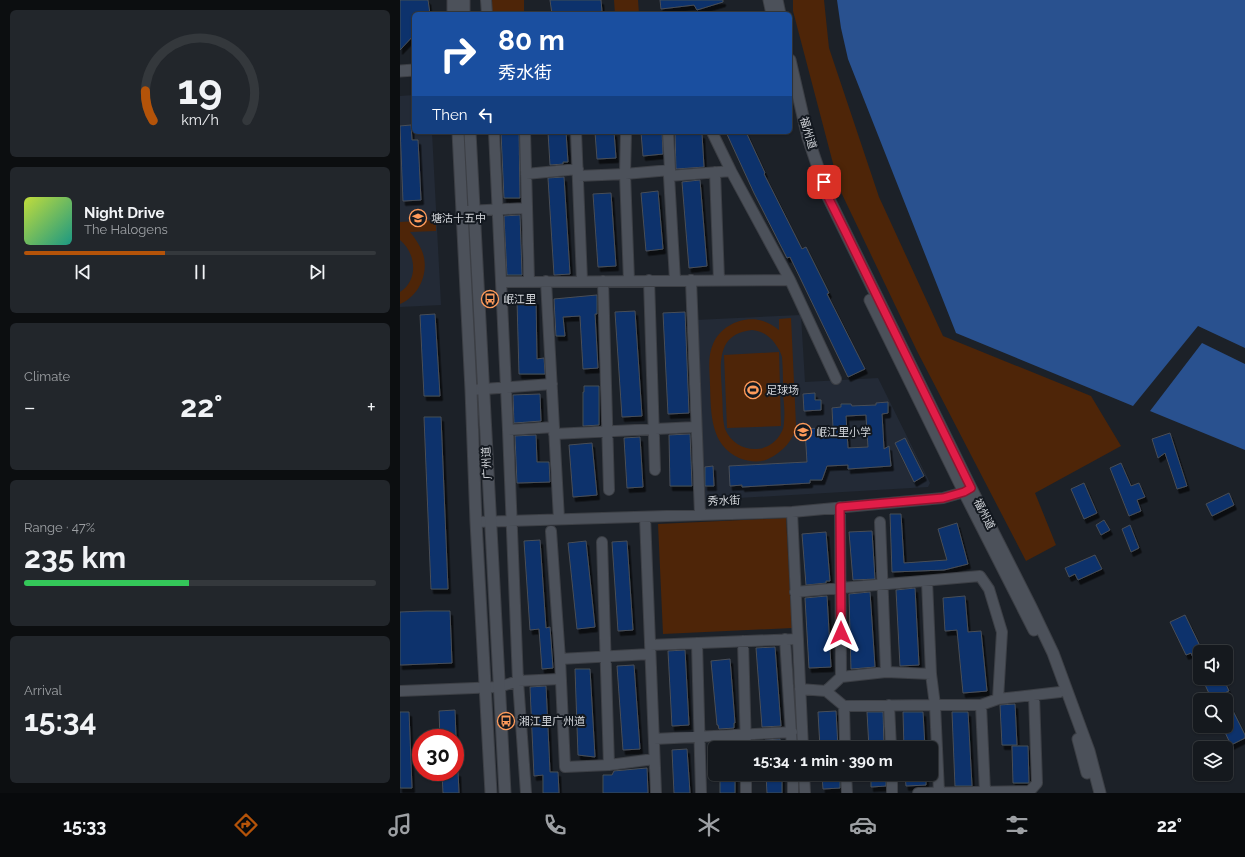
<!DOCTYPE html>
<meta charset="utf-8">
<style>
body{margin:0;font-family:Raleway,"Noto Sans SC",sans-serif;background:#22262b;color:#f1f3f6;height:100vh;display:flex;flex-direction:column;font-size:15px;white-space:nowrap}
*{box-sizing:border-box;margin:0}
p{font-size:13px;color:#9da0a4}
.icon{flex:none;width:22px;height:22px;fill:none;stroke:currentColor;stroke-width:2;stroke-linecap:round;stroke-linejoin:round}
.map{position:relative;flex:1;overflow:hidden}
.panel{display:flex;flex-direction:column;gap:10px;padding:10px;background:#0c0e10;width:400px}
.panel>*{flex:none}
.banner{position:absolute;left:12px;top:12px;width:380px;height:122px;border-radius:6px;box-shadow:0 1px 3px #0004,0 0 0 1px #34383c;background:#1a4fa0;color:#fff;overflow:hidden}
.tools{position:absolute;left:793px;top:645px;display:grid;gap:8px}
.tools a{display:grid;place-items:center;width:40px;height:40px;border-radius:6px;background:#15191e;box-shadow:0 1px 3px #0004,0 0 0 1px #34383c;font-size:20px}
.speed{position:absolute;left:12px;top:729px;display:flex;gap:8px;font-size:20px;font-weight:700;text-align:center}
.speed>*{display:grid;place-content:center;width:52px;height:52px;border-radius:50%;background:#15191e;box-shadow:0 1px 3px #0004,0 0 0 1px #34383c;line-height:1}
.speed .limit{border:6px solid #d22;background:#fff;color:#111}
.pin{position:absolute;display:grid;place-items:center;width:34px;height:34px;color:#fff;margin:-17px;border-radius:8px;box-shadow:0 2px 6px #0006}
.me{position:absolute;width:44px;margin:-22px;rotate:0deg;stroke-linejoin:round;filter:drop-shadow(0 0 3px #0008)}
.turn{display:flex;align-items:center;gap:14px;height:84px;padding:0 20px;font-size:18px}
.turn .icon{width:52px;height:52px;stroke-width:2.5}
.turn b{display:block;font-size:28px;line-height:34px}
.then{display:flex;align-items:center;height:38px;padding:0 20px;background:#0003;gap:8px;font-size:15px}
.big{font-size:30px;font-weight:700;line-height:1.1}
.panel .card{flex:1;display:flex;flex-direction:column;justify-content:center;gap:6px;min-width:0;padding:0 14px;border-radius:6px;background:#22262b}
.panel .dial{align-items:center;gap:0}
.dial svg{height:104px;overflow:visible;fill:none;stroke:#34383c;stroke-width:7;stroke-linecap:round;text-anchor:middle}
.dial text{fill:#f1f3f6;stroke:none}
.song{display:flex;align-items:center;gap:12px}
.cover{width:48px;height:48px;border-radius:6px;background:linear-gradient(135deg,hsl(70 70% 55%),hsl(170 70% 35%))}
.played{height:4px;border-radius:2px;background:linear-gradient(90deg,#b45309 40%,#34383c 40%)}
.keys{display:flex;justify-content:space-around;direction:ltr}
.heat{display:flex;justify-content:space-between;align-items:center;font-size:22px;direction:ltr}
.charge{height:6px;border-radius:3px;background:linear-gradient(90deg,#34c759 47%,#34383c 0)}
.trip{position:absolute;left:308px;top:741px;width:230px;height:40px;border-radius:6px;background:#15191e;box-shadow:0 1px 3px #0004,0 0 0 1px #34383c;font-weight:700;line-height:40px;text-align:center}
.tab-bar{display:flex;height:64px;justify-content:space-around;align-items:center;background:#080a0c;color:#9da0a4}
.tab-bar .icon{width:28px;height:28px}
.tab-bar .on{color:#b45309}
.tab-bar b{font-size:18px;color:#f1f3f6}
main{display:flex;flex:1;min-height:0}
.map>svg:first-child{display:block}
</style>
<main>
<section class="panel">
<div class="card dial"><svg viewBox="0 0 100 80">
<path d="M14 69A42 42 0 1 1 86 69"/>
<path d="M14 69A42 42 0 0 1 8 46" stroke="#b45309"/>
<text x="50" y="56" font-size="32" font-weight="700">19</text>
<text x="50" y="72" font-size="11">km/h</text>
</svg></div>
<div class="card">
<div class="song"><i class="cover"></i><div><b>Night Drive</b><p>The Halogens</p></div></div>
<div class="played"></div>
<div class="keys"><svg class="icon" aria-label="previous" viewBox="0 0 24 24"><path d="M18 5L8 12l10 7zM5 5v14"/></svg><svg class="icon" aria-label="pause" viewBox="0 0 24 24"><path d="M8 5v14M16 5v14"/></svg><svg class="icon" aria-label="next" viewBox="0 0 24 24"><path d="M6 5l10 7-10 7zM19 5v14"/></svg></div>
</div>
<div class="card"><p>Climate</p>
<div class="heat"><a>−</a><b class="big">22°</b><a>+</a></div>
</div>
<div class="card"><p>Range · 47%</p><b class="big">235 km</b><div class="charge"></div></div>
<div class="card"><p>Arrival</p><b class="big">15:34</b></div>
</section>
<div class="map">
<svg width="845" height="793" viewBox="0 0 845 793">
<defs>
<filter id="shadow"><feDropShadow dx="2.5" dy="4.5" stdDeviation="0" flood-color="#0009"/></filter>
</defs>
<rect width="100%" height="100%" fill="#1c2128"/>
<path fill="#232a36" d="M14,95v37h18l9,173 -41,2v-211z
M401,315l4,67 73,-4 52,105 -2,4 -224,13 -9,-180z"/>
<path fill="#4e2508" fill-rule="evenodd" d="M91,0h33v14h-32z
M214,0h24l1,14h-24z
M393,0h31l5,48 50,149 64,139 148,60 30,50 -86,47 21,52 -30,16 -109,-210 -77,-161 -47,-179z
M36,220v11l-26,1c5,6 9,12 12,19 8,20 -2,45 -22,53v-12c19,-12 16,-39 0,-52v-18z
M391,318l5,107c-2,15 -13,27 -28,34 -9,4 -19,3 -29,-1 -29,-13 -28,-45 -29,-72 0,-13 -3,-29 3,-42 8,-19 31,-29 50,-23 6,2 11,5 16,9v-11zM352,330c12,1 20,8 26,18 2,3 3,6 4,9 1,12 1,25 1,37 1,9 2,19 1,28 0,4 -1,8 -3,11 -13,24 -46,20 -56,-4 -3,-11 -2,-24 -3,-35 -1,-27 -8,-60 30,-64z
M379,352l2,74 -54,2 -3,-73z
M386,518l6,110 -129,6 -5,-110z"/>
<path fill="#29518f" d="M437,0h408v348l-47,-22 -65,80 -177,-73 -108,-274 -7,-31z
M802,343l43,21v86l-95,-39z"/>
<path fill="#08306c" stroke="#494e57" fill-rule="evenodd" filter="url(#shadow)" d="M0,0h28l2,14h-16v21l-14,15z
M150,0h51l1,12 -18,2h-32z
M260,0h63v2l-26,8 -3,-5 -33,4z
M11,125l1,15h6l3,60 -18,1 -3,-75z
M101,132h18l1,66h-16z
M148,132h18l2,30h-5v2l-13,1z
M195,132h19l2,26 -19,1z
M241,132h21l1,22 -20,2z
M275,132h18v2h9l2,33 -28,2z
M326,132h20l19,41 -1,1 38,75 4,-2 23,46 -2,1 38,75 -17,8 -58,-120 -3,1 -33,-65z
M164,177l6,97 -16,1 -6,-97z
M300,180l7,86 -18,2 -7,-86z
M258,191l5,58 -17,2 -5,-58z
M211,193l5,73 -18,1 -5,-73z
M120,215l2,60h-15l-3,-59z
M197,295v19h-2l3,54 -15,1 -3,-53 -17,1 2,19h-9l-2,-37z
M117,300h19l1,59 7,-1 1,16h-26z
M235,311l7,105 -20,1 -7,-105z
M285,312l4,101 -21,1 -5,-101z
M35,314l5,82h-16l-4,-81z
M184,386h15v39l-16,1v-34h1z
M415,393v7h6v10l-17,1 -1,-17z
M140,394l1,27 -27,2 -1,-28z
M488,402v11l-6,1 2,35 5,-3 2,20 -43,3v-4l-21,1 -5,14h-12v3l-68,4v-2l-12,1 -1,-20 78,-4 -2,-33 28,-2 -1,-19 9,-1v-3h10l1,2 24,-1v-2zM466,415l2,32 -20,1 -2,-32z
M24,417h17l7,172h-17z
M770,433l17,53 -10,3 -12,-36 -7,5 -6,-19z
M290,434l2,52h-22l-1,-51z
M136,435l1,27h12l1,20 -33,1 -2,-47z
M240,437l3,50 -16,1 -3,-50z
M505,438l19,38 -10,6 -19,-39z
M192,443l5,52 -24,2 -4,-52z
M721,463l10,23 8,-3 6,14 -8,3 4,11 -12,5 -19,-48z
M313,466l1,20h-9v-19z
M684,483l13,30 -13,6 -13,-30z
M829,493l5,12 -22,11 -6,-12z
M490,514h11l3,49 43,-3 -9,-31 19,-6 11,41 -24,6 -52,2z
M704,520l6,10 -9,5 -5,-10z
M730,525l9,23 -8,4 -9,-23z
M472,531l3,48 -22,1 -4,-48z
M426,532l4,49h-4v2l-20,2 -4,-51z
M140,540l6,88 4,-1 3,41 -11,1 -3,-40 -9,1 -6,-89z
M186,541l9,86 -18,2 -9,-86z
M227,541l6,89 -15,1 -6,-89z
M695,555l7,14 -24,11 -3,-6 -6,3 -4,-9z
M515,588l4,77 -19,1 -4,-76z
M470,592l5,75 -24,2 -2,-75z
M427,596l4,71 -22,1 -4,-70z
M565,596l3,36 13,-1 6,60 -24,2 -6,-63 -12,1 -2,-33z
M26,611h24l2,52 -52,2v-53z
M785,615l15,31v28l-9,-21 -5,2 -16,-33z
M375,647l6,79 -19,1 -6,-79z
M285,650l4,75 -17,1 -4,-75z
M330,659l5,64h-1v5l-15,1 -1,-4h-1l-6,-64z
M234,665l6,84 -17,1 -6,-84z
M175,669h15l5,88 -17,-2z
M802,678h21l6,13 -5,2 21,42v3l-14,7 -9,-19h4v-26h-14z
M146,686l4,86h8l1,21h-16v-18l-9,1 -4,-89z
M615,704l2,41h-15l-2,-40z
M55,710l1,28h-16l-1,-27z
M436,711l2,37h-18l-2,-36z
M0,712h9l3,76h-12z
M467,712h16l1,36h-15z
M503,712h20l2,36h-21z
M552,712h16l4,74h-17z
M380,739l1,9h-15l-1,-8z
M334,741v7h-15v-6z
M612,746h16l1,37h-16z
M287,749l3,44h-16l-2,-43z
M247,768l1,25h-45v-18h9l2,-4z
M42,772h16l1,21h-16z
M320,774h15v19h-15z
M366,774h16v19h-15z
M422,774h18v14l-17,1z
M471,774h15v12l-15,1z
M505,774h21v11l-20,1z"/>
<g fill="none" stroke-linecap="round" stroke-linejoin="round">
<g stroke="#3c3f45" stroke-width="12">
<path id="minor" d="M86,0l1,14
M94,132l14,298 10,251 8,112
M125,132l4,149
M176,132l6,149
M226,132l-1,42 4,107
M268,132l2,38 -1,6 6,104
M312,132l19,39 59,109 46,99
M315,172l4,108
M126,174l52,-5
M178,176l47,-2 45,-4
M269,176l62,-5
M67,211l60,-3
M249,280l6,190
M291,280l9,234
M146,281l13,238
M203,281l6,209
M102,282l288,-2
M71,390l81,-6
M108,430l46,-3
M154,434l142,-7
M440,507l1,170
M392,512l11,236
M245,517l11,276
M76,522l316,-10 151,-14 21,-6 7,-4
M480,522l6,150
M151,531l9,128 5,108 44,-2 45,-6
M202,542l7,223
M527,581l4,93
M395,592l185,-16 9,13 13,43 -4,67
M385,639l7,109
M343,641l3,107
M297,643l4,150
M250,645l148,-6
M160,659l90,-5
M400,689l26,2 15,-14 45,-5 45,2 4,31h46l17,-6 62,-7
M0,691l99,-4 19,-6 42,-2
M426,691l18,15 91,-1 4,87
M489,705l2,43
M581,705l4,87
M444,706l1,42
M254,739l138,-7
M346,774v19
M393,774v19
M404,774l1,19
M446,774l1,19
M492,774v19
M518,793l112,-2 7,-8 -3,-88"/>
</g>
<g stroke="#3c3f45" stroke-width="13">
<path id="tertiary" d="M53,0v14
M64,0v14
M0,71l14,-1
M58,132l13,258 5,132 15,271
M70,132l35,661"/>
</g>
<g stroke="#3c3f45" stroke-width="13">
<path id="secondary" d="M369,0l3,14
M377,0l3,14
M390,60l18,78 20,59 143,291 60,119 22,46 36,98 11,42
M470,300l94,192 70,138
M678,739l9,34"/>
</g>
<use href="#minor" stroke="#4c515a" stroke-width="10"/>
<use href="#tertiary" stroke="#4c515a" stroke-width="11"/>
<use href="#secondary" stroke="#4c515a" stroke-width="11"/>
</g>
<g fill="none" stroke-linecap="round" stroke-linejoin="round">
<g stroke="#92132f" stroke-width="10">
<path id="route" d="M424,182l4,15 18,36 125,255 -7,4 -21,6 -103,9 1,126"/>
</g>
<use href="#route" stroke="#e11d48" stroke-width="7"/>
</g>
<defs>
<g id="school-ring" transform="scale(0.9)"><circle r="9.5" fill="#13181f" stroke="#ff9b5b" stroke-width="1.5"/><path d="M0-5L7-2L0 1L-7-2ZM-4 1L0 2.5L4 1V4Q0 6-4 4Z" fill="#ff9b5b"/></g>
<g id="bus-ring" transform="scale(0.9)"><circle r="9.5" fill="#13181f" stroke="#ff9b5b" stroke-width="1.5"/><path d="M-5-6H5V4H4V6H2V4H-2V6H-4V4H-5ZM-3.5-4V0h7V-4ZM-3.5 1.2v1.5H-2V1.2ZM2 1.2v1.5H3.5V1.2Z" fill="#ff9b5b"/></g>
<g id="stadium-ring" transform="scale(0.9)"><circle r="9.5" fill="#13181f" stroke="#ff9b5b" stroke-width="1.5"/><path d="M0-5a6.5 5 0 1 0 0 10a6.5 5 0 1 0 0-10ZM-3.5-1.8h7v3.6h-7Z" fill="#ff9b5b"/></g>
</defs>
<g fill-rule="evenodd">
<use href="#school-ring" x="18" y="218"/>
<use href="#bus-ring" x="90" y="299"/>
<use href="#stadium-ring" x="353" y="390"/>
<use href="#school-ring" x="403" y="432"/>
<use href="#bus-ring" x="106" y="721"/>
</g>
<g text-anchor="middle" dominant-baseline="central" stroke-width="4" stroke-linejoin="round" paint-order="stroke">
<g font-size="11" fill="#d1d4d9" stroke="#13181f">
<text transform="translate(408 133) rotate(74)">福州道</text>
<text transform="translate(87 463) rotate(-93)">广州道</text>
<text transform="translate(324 501) rotate(-2)">秀水街</text>
<text transform="translate(584 514) rotate(63)">福州道</text>
</g>
<g font-size="11" fill="#d1d4d9" stroke="#13181f" text-anchor="start">
<text x="31" y="218">塘沽十五中</text>
<text x="103" y="299">岷江里</text>
<text x="366" y="390">足球场</text>
<text x="416" y="432">岷江里小学</text>
<text x="119" y="721">湘江里广州道</text>
</g>
</g>
</svg>
<div class="tools">
<a><svg class="icon" aria-label="sound" viewBox="0 0 24 24"><path d="M4 9h4l5-4v14l-5-4H4zM17 9q2 3 0 6"/></svg></a>
<a><svg class="icon" aria-label="search" viewBox="0 0 24 24"><circle cx="10" cy="10" r="6"/><path d="M15 15l6 6"/></svg></a>
<a><svg class="icon" aria-label="layers" viewBox="0 0 24 24"><path d="M12 4l9 5-9 5-9-5zM3 14l9 5 9-5"/></svg></a>
</div>
<div class="speed"><div class="limit">30</div></div>
<div class="pin" style="left:424px;top:182px;background:#d93025"><svg class="icon" aria-label="arrive" viewBox="0 0 24 24"><path d="M6 21V4h12l-3 4 3 4H6"/></svg></div>
<svg class="me" style="left:441px;top:633px" viewBox="-20 -20 40 40"><path d="M0-17L14 15 0 8-14 15z" fill="#e11d48" stroke="#fff" stroke-width="4"/></svg>
<div class="trip">15:34 · 1 min · 390 m</div>
<div class="banner">
<div class="turn"><svg class="icon" aria-label="right" viewBox="0 0 24 24"><path d="M7 20v-9h11M14 6l5 5-5 5"/></svg><div><b>80 m</b>秀水街</div></div>
<div class="then">Then<svg class="icon" aria-label="left" viewBox="0 0 24 24"><path d="M17 20v-9H6M10 6l-5 5 5 5"/></svg></div>
</div>
</div>
</main>
<nav class="tab-bar">
<b>15:33</b>
<svg class="icon on" aria-label="directions" viewBox="0 0 24 24"><path d="M12 3l9 9-9 9-9-9zM9 14v-3h6M13 9l2 2-2 2"/></svg>
<svg class="icon" aria-label="music" viewBox="0 0 24 24"><path d="M9 18V5l10-2v13"/><circle cx="6" cy="18" r="3"/><circle cx="16" cy="16" r="3"/></svg>
<svg class="icon" aria-label="phone" viewBox="0 0 24 24"><path d="M5 4h4l2 5-3 2q2 4 5 5l2-3 5 2v4C11 20 4 13 5 4z"/></svg>
<svg class="icon" aria-label="climate" viewBox="0 0 24 24"><path d="M12 3v18M4 7l16 10M4 17L20 7"/></svg>
<svg class="icon" aria-label="car" viewBox="0 0 24 24"><path d="M5 17H2v-5l4-1 3-4h7l3 4 3 1v5h-3M9 17h6M6 11h13"/><circle cx="7" cy="17" r="2"/><circle cx="17" cy="17" r="2"/></svg>
<svg class="icon" aria-label="filters" viewBox="0 0 24 24"><path d="M4 7h16M4 17h16"/><circle cx="9" cy="7" r="2"/><circle cx="15" cy="17" r="2"/></svg>
<b>22°</b>
</nav>
